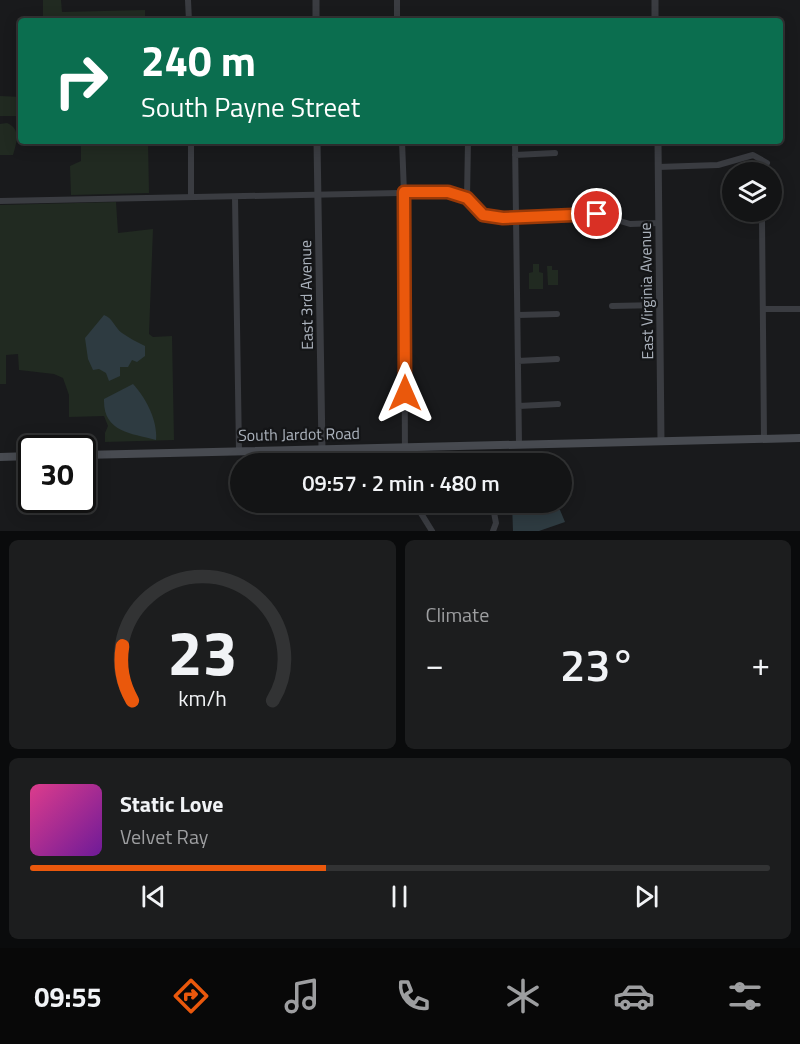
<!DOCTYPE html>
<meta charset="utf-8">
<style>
body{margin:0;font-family:"Titillium Web",sans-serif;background:#1c1d1e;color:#f1f3f6;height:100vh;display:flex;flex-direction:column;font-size:22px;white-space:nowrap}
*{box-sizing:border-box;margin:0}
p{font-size:20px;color:#9d9ea0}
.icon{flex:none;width:33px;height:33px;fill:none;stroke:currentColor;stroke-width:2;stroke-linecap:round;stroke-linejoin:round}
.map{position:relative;height:531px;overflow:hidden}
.sheet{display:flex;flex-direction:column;gap:9px;padding:9px;background:#0a0b0c;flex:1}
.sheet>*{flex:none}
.guide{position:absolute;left:18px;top:18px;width:765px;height:126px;border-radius:6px;box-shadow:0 3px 15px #0003,0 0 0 2px #323334;background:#0b6e4f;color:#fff;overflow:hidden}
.tools{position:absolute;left:722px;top:162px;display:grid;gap:12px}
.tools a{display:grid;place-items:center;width:60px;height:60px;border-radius:50%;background:#131415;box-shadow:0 3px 15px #0003,0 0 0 2px #323334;font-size:30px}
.speed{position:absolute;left:18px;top:435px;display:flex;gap:12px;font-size:30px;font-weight:700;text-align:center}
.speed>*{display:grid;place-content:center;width:78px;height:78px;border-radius:50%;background:#131415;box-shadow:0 3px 15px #0003,0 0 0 2px #323334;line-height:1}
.speed .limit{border:3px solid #111;border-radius:9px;background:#fff;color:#111}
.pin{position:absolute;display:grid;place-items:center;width:51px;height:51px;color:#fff;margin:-26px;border:3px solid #fff;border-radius:50%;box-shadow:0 2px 6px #0007}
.me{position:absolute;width:66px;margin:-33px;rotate:0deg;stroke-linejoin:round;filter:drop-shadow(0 0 4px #0008)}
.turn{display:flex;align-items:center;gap:21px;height:126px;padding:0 24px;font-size:27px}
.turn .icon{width:78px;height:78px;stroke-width:2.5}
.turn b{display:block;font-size:42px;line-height:51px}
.big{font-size:45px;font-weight:600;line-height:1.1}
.sheet .widget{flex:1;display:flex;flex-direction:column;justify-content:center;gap:9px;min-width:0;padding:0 21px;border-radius:9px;background:#1c1d1e}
.sheet .dial{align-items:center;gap:0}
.dial svg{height:156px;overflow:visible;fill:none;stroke:#323334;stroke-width:7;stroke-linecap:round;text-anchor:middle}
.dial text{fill:#f1f3f6;stroke:none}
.song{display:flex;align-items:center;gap:18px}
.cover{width:72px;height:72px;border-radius:9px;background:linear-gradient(135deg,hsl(330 70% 55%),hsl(280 70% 35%))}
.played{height:6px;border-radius:3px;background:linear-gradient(90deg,#ea580c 40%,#323334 40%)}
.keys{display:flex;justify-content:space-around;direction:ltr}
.heat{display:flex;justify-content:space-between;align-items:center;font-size:33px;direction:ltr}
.sheet .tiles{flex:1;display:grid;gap:9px;grid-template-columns:1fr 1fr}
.widget:last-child{grid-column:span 2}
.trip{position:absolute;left:230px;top:453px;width:342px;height:60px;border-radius:30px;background:#131415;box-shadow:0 3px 15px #0003,0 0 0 2px #323334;font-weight:600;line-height:60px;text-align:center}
.tabs{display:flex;height:96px;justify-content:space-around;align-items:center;background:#080808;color:#9d9ea0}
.tabs .icon{width:42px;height:42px}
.tabs .selected{color:#ea580c}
.tabs b{font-size:27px;color:#f1f3f6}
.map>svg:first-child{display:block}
</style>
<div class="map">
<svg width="800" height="531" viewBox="0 0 800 531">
<rect width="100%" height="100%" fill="#191a1c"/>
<path fill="#212a21" d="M43,0h18l1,12 83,-2v11h-102z
M0,96l21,1v19h-21z
M7,123c15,6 9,21 6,32h-13v-31z
M81,141h67l1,52 -78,2 -1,-29 11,-5z
M116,202l2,31 35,-4 -4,105 4,3 19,-1 2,104 -69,2v-9l3,-7 -4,-10 -35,1v-22l-6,-17 -9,-4 -35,-4 -1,-16 -12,1v29h-6v-179z
M533,264h6v8l4,1v16h-14v-16l4,-1z
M547,266h5v4h6v15h-10z"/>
<path fill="#2e3b41" d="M104,315c9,3 10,12 18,18 7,5 15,9 23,13v10l-8,6 -5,-2 -4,7h-8v9l-11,5 -3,-8 -7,-4 -6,1 -5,-11 -3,-21z
M133,384c13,14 25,37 23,56 -26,-7 -53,-8 -52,-41z
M512,503h35l4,4 9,3 5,12 -26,9h-26z"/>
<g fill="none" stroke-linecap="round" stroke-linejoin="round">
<path stroke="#3a3c41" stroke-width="6" d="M188,0l1,21
M397,0v21
M191,141v56
M402,141l2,52 1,271
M515,141l4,303
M607,141h4
M515,155l40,-2
M658,167l60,-2 35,-10 14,8
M235,197l4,254
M467,198l1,-57
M0,201l448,-9 19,6 16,17 20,3 94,-4 33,10 29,-1
M762,219l2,220
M612,306l48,-1
M763,309h37
M518,315l39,-1
M518,361l39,-2
M519,406l39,-2
M414,502l18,29
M492,502l4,21 -3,8"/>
<path stroke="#3a3c41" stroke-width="7" d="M316,0v21
M655,0v21
M317,141l5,308
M658,141l3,300"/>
<path stroke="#484b51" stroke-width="8" d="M82,455l718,-17
M0,457l32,-1"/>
</g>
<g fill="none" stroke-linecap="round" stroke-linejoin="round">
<g stroke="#983908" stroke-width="15">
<path id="route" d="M405,393l-1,-201h44l19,6 16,17 20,3 94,-4"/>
</g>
<use href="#route" stroke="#ea580c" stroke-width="10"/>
</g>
<g text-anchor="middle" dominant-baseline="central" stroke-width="4.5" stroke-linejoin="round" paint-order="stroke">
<g font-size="16" fill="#abb2bc" stroke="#141517">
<text transform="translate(646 291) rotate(-91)">East Virginia Avenue</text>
<text transform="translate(306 295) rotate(-91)">East 3rd Avenue</text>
<text transform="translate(299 434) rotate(-1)">South Jardot Road</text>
</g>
</g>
</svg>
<div class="tools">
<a><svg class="icon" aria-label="layers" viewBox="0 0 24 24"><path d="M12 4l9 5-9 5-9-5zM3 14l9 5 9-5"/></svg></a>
</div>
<div class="speed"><div class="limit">30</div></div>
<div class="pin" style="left:597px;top:214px;background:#d93025"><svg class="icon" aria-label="arrive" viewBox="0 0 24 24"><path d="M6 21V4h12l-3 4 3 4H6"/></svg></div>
<svg class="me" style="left:405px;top:393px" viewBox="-20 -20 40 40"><path d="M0-17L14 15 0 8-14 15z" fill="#ea580c" stroke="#fff" stroke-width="4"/></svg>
<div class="trip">09:57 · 2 min · 480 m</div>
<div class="guide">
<div class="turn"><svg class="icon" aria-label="right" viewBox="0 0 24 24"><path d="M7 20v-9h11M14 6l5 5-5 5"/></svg><div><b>240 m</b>South Payne Street</div></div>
</div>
</div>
<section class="sheet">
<div class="tiles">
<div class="widget dial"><svg viewBox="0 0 100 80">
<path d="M14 69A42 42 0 1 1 86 69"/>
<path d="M14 69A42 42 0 0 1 9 41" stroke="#ea580c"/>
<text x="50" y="56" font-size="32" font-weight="700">23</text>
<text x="50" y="72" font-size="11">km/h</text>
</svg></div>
<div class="widget"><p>Climate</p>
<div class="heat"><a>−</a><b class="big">23°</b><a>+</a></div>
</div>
<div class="widget">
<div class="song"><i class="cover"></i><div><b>Static Love</b><p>Velvet Ray</p></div></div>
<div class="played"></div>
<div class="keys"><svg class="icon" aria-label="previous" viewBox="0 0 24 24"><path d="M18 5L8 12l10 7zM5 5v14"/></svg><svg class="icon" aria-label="pause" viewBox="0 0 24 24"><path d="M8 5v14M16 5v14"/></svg><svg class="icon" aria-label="next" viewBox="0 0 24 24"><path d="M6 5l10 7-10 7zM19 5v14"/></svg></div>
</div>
</div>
</section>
<nav class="tabs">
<b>09:55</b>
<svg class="icon selected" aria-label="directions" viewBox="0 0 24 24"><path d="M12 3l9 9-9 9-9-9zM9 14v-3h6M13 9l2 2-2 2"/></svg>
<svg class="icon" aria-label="music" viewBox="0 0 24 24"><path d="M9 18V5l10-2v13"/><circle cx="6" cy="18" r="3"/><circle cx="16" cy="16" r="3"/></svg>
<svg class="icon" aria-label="phone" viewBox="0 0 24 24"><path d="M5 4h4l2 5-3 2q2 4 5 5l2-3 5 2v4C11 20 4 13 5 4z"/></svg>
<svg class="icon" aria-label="climate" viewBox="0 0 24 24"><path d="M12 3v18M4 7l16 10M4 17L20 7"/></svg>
<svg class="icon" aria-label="car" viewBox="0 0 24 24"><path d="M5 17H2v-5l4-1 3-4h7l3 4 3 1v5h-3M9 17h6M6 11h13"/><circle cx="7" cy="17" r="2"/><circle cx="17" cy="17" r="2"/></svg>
<svg class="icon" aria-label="filters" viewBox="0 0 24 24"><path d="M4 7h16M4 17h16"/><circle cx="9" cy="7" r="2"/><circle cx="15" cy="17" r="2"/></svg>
</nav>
